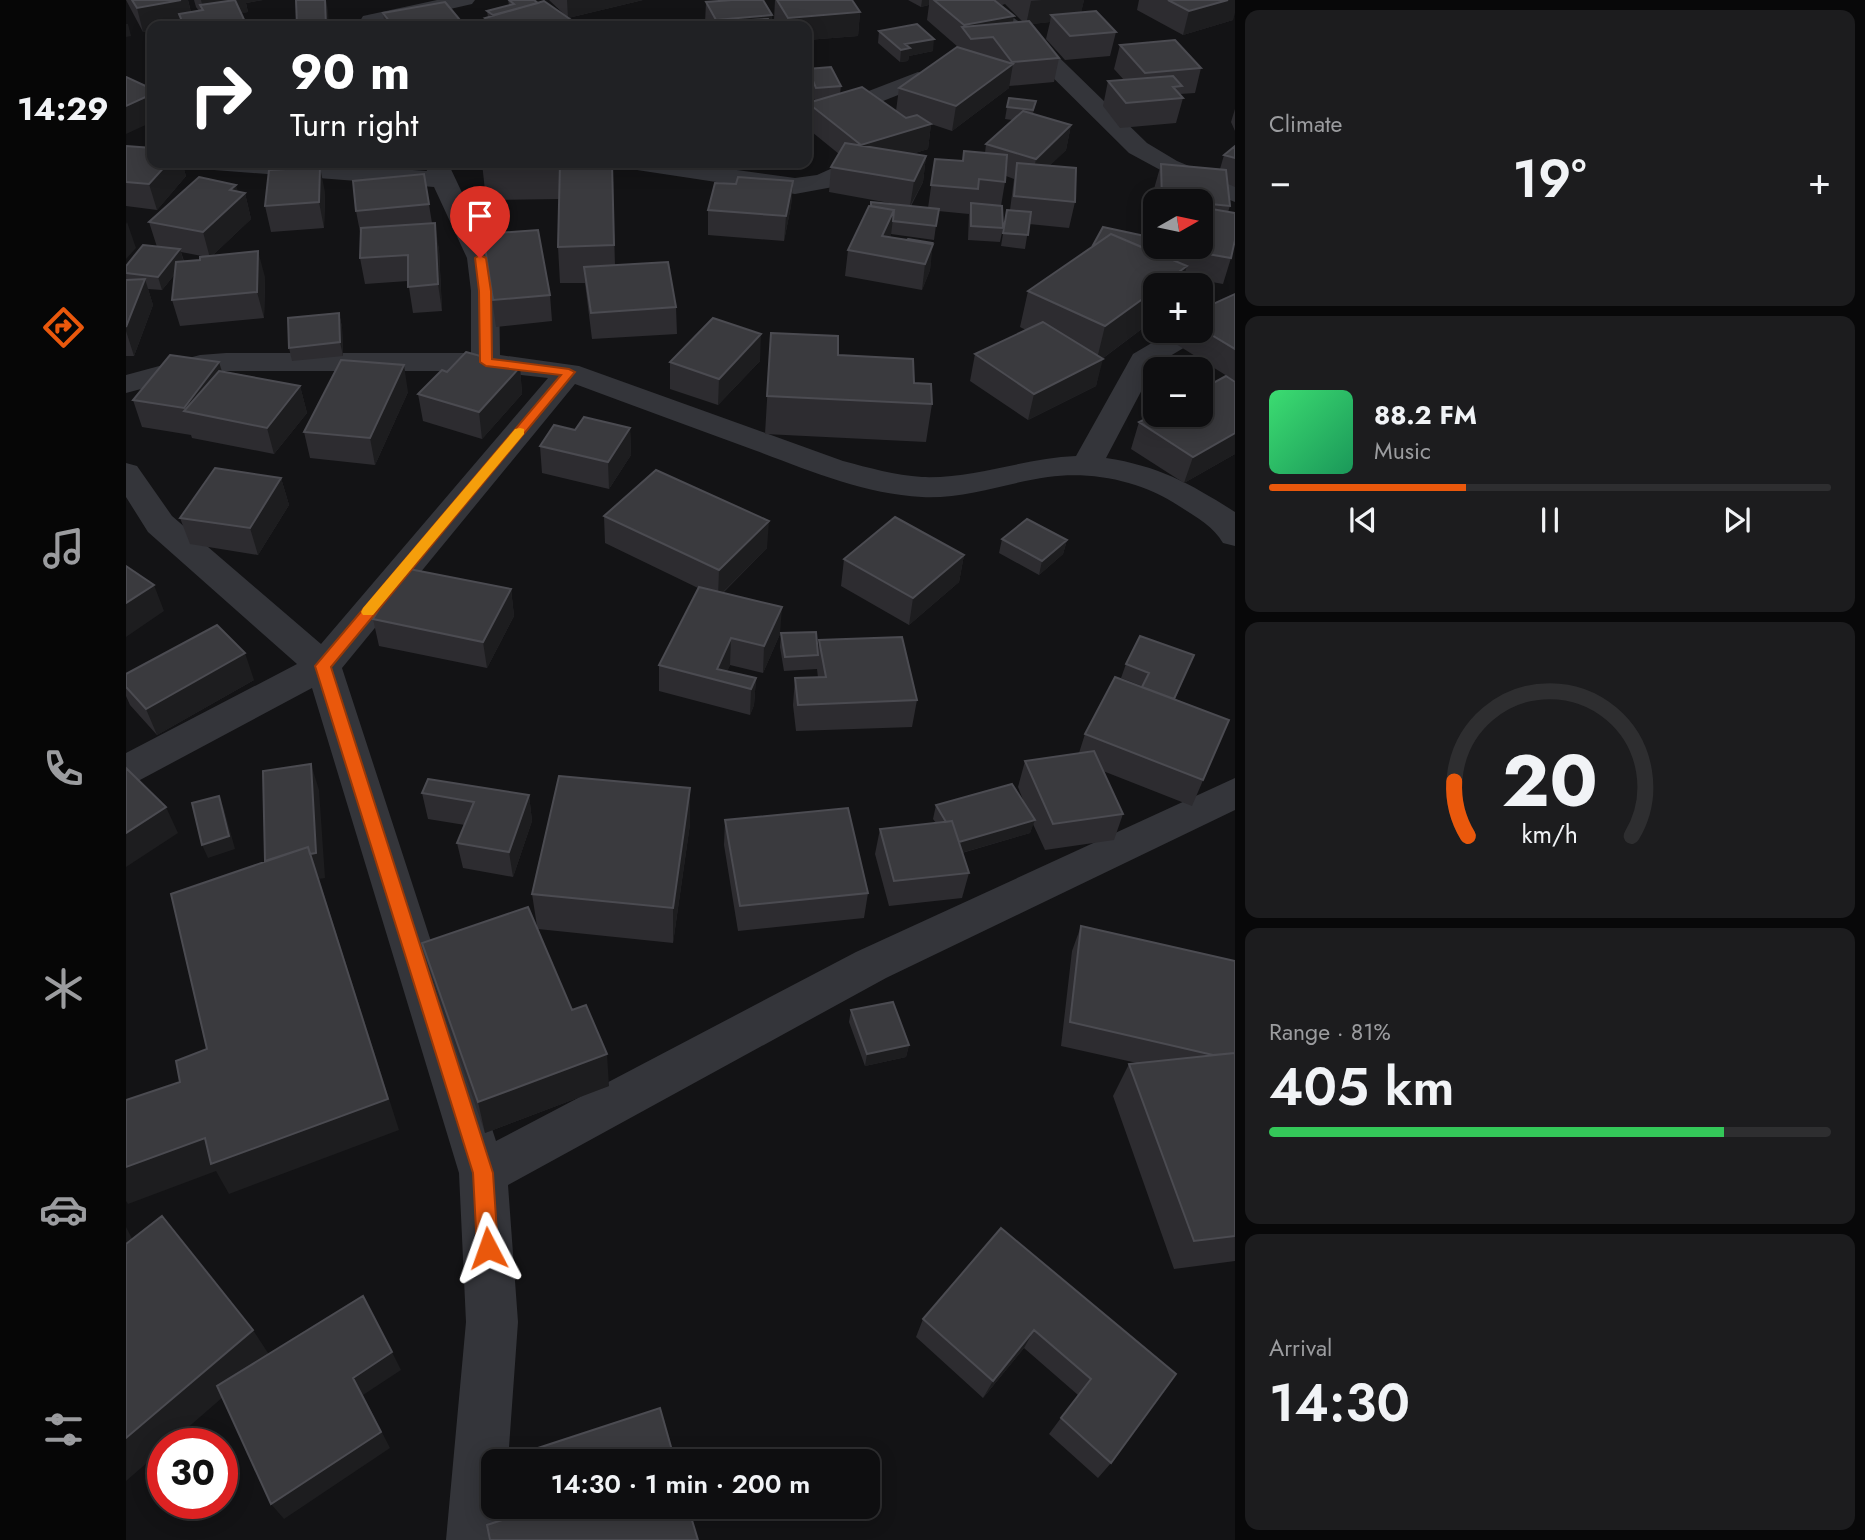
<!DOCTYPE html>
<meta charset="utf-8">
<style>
body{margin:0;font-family:Jost,sans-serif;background:#1c1c1e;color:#f1f3f6;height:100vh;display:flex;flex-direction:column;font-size:26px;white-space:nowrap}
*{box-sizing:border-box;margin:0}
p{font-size:23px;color:#9b9c9f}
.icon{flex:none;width:38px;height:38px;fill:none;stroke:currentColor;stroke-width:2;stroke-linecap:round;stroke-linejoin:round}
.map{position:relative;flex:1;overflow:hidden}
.panel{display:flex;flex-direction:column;gap:10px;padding:10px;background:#080809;width:630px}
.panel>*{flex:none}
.banner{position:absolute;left:21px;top:21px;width:665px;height:147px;border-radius:14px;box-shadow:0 4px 18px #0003,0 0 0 2px #2e2e30;background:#202124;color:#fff;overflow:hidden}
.needle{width:46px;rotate:81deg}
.controls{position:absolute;left:1017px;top:189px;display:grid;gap:14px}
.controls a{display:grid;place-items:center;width:70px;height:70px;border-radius:14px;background:#0e0e10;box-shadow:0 4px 18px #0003,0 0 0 2px #2e2e30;font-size:35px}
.speed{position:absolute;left:21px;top:1428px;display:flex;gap:14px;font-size:35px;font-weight:700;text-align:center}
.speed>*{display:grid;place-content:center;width:91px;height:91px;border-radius:50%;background:#0e0e10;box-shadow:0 4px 18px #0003,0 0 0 2px #2e2e30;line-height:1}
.speed .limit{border:10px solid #d22;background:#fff;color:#111}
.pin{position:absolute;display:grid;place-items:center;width:60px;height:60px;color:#fff;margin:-72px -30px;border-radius:50% 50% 50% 0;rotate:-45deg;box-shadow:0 0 7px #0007}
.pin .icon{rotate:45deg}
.me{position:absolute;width:77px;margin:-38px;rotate:356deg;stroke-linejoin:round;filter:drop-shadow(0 0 5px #0008)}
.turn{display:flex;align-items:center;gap:24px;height:147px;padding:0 28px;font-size:32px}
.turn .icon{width:91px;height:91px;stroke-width:2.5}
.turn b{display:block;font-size:49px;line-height:60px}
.big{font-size:52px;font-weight:600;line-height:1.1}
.panel .card{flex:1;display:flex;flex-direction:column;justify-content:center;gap:10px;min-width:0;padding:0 24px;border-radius:14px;background:#1c1c1e}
.panel .dial{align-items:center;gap:0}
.dial svg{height:182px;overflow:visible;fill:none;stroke:#2e2e30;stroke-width:7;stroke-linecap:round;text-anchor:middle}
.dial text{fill:#f1f3f6;stroke:none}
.song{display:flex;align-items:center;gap:21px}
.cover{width:84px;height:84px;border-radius:10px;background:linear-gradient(135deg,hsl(140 70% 55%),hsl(150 70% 35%))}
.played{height:7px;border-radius:4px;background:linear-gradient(90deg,#ea580c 35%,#2e2e30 35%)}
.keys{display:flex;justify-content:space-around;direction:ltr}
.heat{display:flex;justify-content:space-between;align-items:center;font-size:38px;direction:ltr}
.charge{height:10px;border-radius:5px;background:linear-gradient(90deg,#34c759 81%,#2e2e30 0)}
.trip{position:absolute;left:355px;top:1449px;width:399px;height:70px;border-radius:14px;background:#0e0e10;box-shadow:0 4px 18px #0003,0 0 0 2px #2e2e30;font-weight:600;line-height:70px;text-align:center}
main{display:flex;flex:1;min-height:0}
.menu{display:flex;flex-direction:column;width:126px;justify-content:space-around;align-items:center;background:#060606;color:#9b9c9f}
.menu .icon{width:49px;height:49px}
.menu .current{color:#ea580c}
.menu b{font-size:32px;color:#f1f3f6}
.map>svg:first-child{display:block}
</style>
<main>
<nav class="menu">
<b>14:29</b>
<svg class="icon current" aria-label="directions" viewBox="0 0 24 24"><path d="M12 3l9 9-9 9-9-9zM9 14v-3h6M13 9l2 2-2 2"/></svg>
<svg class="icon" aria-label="music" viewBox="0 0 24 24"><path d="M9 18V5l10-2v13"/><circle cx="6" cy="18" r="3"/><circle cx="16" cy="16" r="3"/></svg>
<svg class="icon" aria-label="phone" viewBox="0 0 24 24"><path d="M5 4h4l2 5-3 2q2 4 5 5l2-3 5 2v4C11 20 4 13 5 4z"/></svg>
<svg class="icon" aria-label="climate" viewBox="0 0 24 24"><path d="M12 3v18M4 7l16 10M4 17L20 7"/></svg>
<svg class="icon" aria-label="car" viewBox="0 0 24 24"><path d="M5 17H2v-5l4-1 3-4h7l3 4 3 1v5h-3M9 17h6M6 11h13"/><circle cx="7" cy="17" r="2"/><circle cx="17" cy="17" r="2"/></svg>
<svg class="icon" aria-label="filters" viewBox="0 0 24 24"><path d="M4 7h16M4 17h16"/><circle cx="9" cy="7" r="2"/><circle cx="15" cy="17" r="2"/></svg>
</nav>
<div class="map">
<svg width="1109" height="1540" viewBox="0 0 1109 1540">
<rect width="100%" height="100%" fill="#131315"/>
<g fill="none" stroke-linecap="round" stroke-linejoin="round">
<path fill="#34353a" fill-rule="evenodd" d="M311,0h38l-3,4 -96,22h-13l-3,-5 3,-5z
M839,0h24l43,31 115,112 30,18 58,24v17l-58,-23 -48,-26 -113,-112z
M792,72l8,2 3,5 -3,5 -91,36 -28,5v-14l15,-2z
M76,163h110l115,8 -3,-8h24l45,95 6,33 1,64 79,11 264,95c26,7 52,14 79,16 52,2 103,-19 154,-21l57,-102 39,-23h28v-6l6,6 -4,6 -47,28 -49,93c53,8 85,26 129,54v34l-12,-3c-10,-17 -27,-26 -44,-37 -38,-25 -86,-35 -131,-29 -42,6 -83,22 -126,20 -58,-3 -114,-27 -168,-47 -60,-22 -120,-44 -179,-66l-233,284 154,473 360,-189 379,-174v32l-349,168 -378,207 10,137 -10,139h-14v46h10l-2,33h-56l20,-218 -7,-149 -147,-485 -172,92 -14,5v-32l171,-89 -149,-132 -22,-35v-34l11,3 35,50 149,128 227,-266 -62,-7h-260l-25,2 -75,20v-18l74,-20 26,-2h245v-62l-4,-33 -33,-71 -220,-17 -9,-2z
M499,163h61l109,15 22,-3 20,-9 9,2 3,5 -16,14 -38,7 -158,-24 -9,-2z"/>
</g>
<path fill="#2d2c30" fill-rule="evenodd" d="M0,0h62l3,12 8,-1 -3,-4 -2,-7h69l-17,3 2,9 -7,1 6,13h-64l-1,-2 -30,2v4l-9,2z
M382,0h26l34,18 -19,-18h94l-75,18 9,8h-91l-1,-8 3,-1 -1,-6 22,-6z
M649,0h77l8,12 -2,24 -51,4v-14h-29l-4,-6z
M782,0h176l-3,12 35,20 -6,24 -45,4 -19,-21 4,-17 -19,2 28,34 -5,24 -45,4v2l-57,43 -21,-7 -3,25 -16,5 14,2 -3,26 -12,24 17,2 7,-49 28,2 22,-8 1,-9 26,-24 -7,-1 2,-12 29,-6 -3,13 38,11 -5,25 -17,16 26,36 -6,26 -40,-4 -4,25 -24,-3 6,-36h3l4,-31 -8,-3 -5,30 2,22 -3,14 -32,-2 1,-26 -31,-3 -4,29 -43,-6 -1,3 42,6 -2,27 -8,20 -77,-14 3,-26 58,-44 -77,-14 2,-25 8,-13 -32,-26 1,-23h-1v-39l1,3 33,17 -1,8 56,17 3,-23 59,-41 -31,-27 2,-15 -8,2zM871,2l5,3 3,-1 18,18h-10zM685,92l4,9 -5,1z
M1013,0h96l-2,20 -50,15 -46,-25z
M580,2l66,13 -1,11 -66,-3z
M257,13l82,13h-80z
M753,31l54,20 -24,5 -1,5 -8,1 -22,-19z
M994,45l81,23 -6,25 -15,1 3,4 -7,25 -56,5 -17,-22 5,-25 16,-1 -10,-11z
M1109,109v22l-4,-9z
M0,146l26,17h30l4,13 -29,34 -31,-4z
M1109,147v40l-7,-3 2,22 -2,6 3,46 -8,26 -39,-7 -29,42 -53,40 -6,27 -68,34 -58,-39 5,-27 51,-24 -6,-3 8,-36 123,-40 4,-15v11h45v-46h-45v21l-1,-33 7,-25 59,5 4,-14z
M356,163h130l3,102 61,42 1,27 -85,5 -7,-56h-25l-2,-36 1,-48 -73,1z
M637,163h26v4l-24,1z
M298,174l8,49 7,26 3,62 -29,2 -5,-32 -43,3 -5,-26 1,-21 -5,-26z
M667,181l-2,25 -7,35 -76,-6v-25z
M112,192l7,1 6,26 -38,36 52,22 -1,41 -84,8 -8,-26 3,-26 -13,16 -14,-1 5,16 -19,51h-8v-90l31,-19 -8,-25zM55,252l21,4 -2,4 -16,1z
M199,192l-1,36 -53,4 -6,-26z
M357,234l67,61 2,26 -56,6z
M1109,294v87l-59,-37 4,-13h20v-21z
M213,313l3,14 1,29 -51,5 -3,-13z
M645,333l67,22 76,28 18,21 -6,38 -161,-8z
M634,361l-42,44 -48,-16v-27z
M394,367l2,27 -40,45 -59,-18 -5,-27 29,-22z
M96,371l78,15 7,27 -33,41 -82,-16 -1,-3 -49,-8 -9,-27z
M1109,382v72l-51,29 -53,-34 8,-27z
M282,392l-33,73 -65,-7 -6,-26z
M504,428l1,27 -22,34 -67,-16 -2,-27z
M155,478l8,27 -31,50 -68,-11 -10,-26z
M478,516l163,32 -44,45 57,41 -17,39 -33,-8 -3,6 29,7 -2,27 -4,10 -91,-24v-26l39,-77 -93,-45z
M876,539l65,1 -4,14 -24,21 -40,-22z
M838,555l-5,27 -50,43 -68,-39 3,-27z
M385,589l3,27 -27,52 -108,-22 -6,-27z
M655,633l37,19 1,-12 98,60 -5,27 -116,4 -3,-26 2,-27h23l-1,-9 -33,2 -4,-24z
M1068,655l-19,44 54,21 -37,86 -89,-35 20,43 -9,26 -69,10 -12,-26 -3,9 -68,20 7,20 -7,25 -73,8 -14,-52 5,-25 56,-6 -3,-4 3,-14h89l-7,-18 7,-26 54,-8 6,-19 57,-47v-1l-21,-8 5,-14z
M0,674l128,6 -97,55 -27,-30 -4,-9z
M564,788v36l-17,119 -135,-14 34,81 37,76 -124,47 -54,-156 -9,-34 115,-17 -5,-32z
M296,793l107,2 3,26 -19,56 -50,-9 -6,-25 8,-18 -37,-6z
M599,820l143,73 -4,25 -126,13 -14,-86z
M955,926l154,35v300l-61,8 -61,-173 16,-32 8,-1 -76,-17 11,-95z
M725,1010l58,35 -3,12 -41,9 -16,-44z
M875,1228l175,146 -65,89 -13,15 -49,-44 29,-39 -54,-47 -41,50 -67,-61 7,-18z"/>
<path fill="#1d1d1f" d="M55,0h7l5,22 -14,-8 3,10 -9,2h-21v4l-9,2 -6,-24z
M75,0h62l-17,3 2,9 -42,9z
M199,0h1l2,10 1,16h-3z
M441,0h76l-75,18z
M796,0h7v5l-8,2z
M916,0h42l-4,18 -29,-3 -1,7 -24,3 5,-24z
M1102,0h7v13l-2,7 -50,15 6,-24z
M734,12l-2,24 -51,4v-14h-19v-8z
M646,15l-1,11h-56l1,-6z
M888,16l-4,24 -17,-3 -30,-9 1,-3z
M0,24h2l3,12 -5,1z
M808,39l-1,12 -24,5 -1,5 -8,1 1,-12 4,-6z
M887,64l-4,24 -57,43 4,-25z
M26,94v28l-26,12v-28z
M805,124l-3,25 -69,21 2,-25z
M945,125l-5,25 -35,34 5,-25z
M800,156l-3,26 -13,24 4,-25z
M42,163h14l4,13 -29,34 -8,-26z
M194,167l5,25 -1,36 -5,-26z
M667,181l-2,25 -7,35 2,-25z
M110,185l4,13 5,-5 6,26 -41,39 -7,-26 27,-42z
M768,210l-3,25 -9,21v-20z
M1,222l9,26 -10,11v-35z
M309,223l4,26 3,62 -4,-27z
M807,244l-3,26 -8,20 3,-26z
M54,249l4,14 -22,27 -4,-13z
M132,251l7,26 -1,41 -7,-26z
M1061,266l-6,19h-20z
M19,279l8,26 -19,51 -8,-25v-4z
M1029,290v29l-56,42 4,-2 -7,27 -68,34 6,-26 62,-31 9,-37z
M213,313l3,14 1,29 -3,-14z
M635,334l-1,27 -42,44 1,-26z
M93,362l8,26 -42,23 -1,-3z
M278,365l4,27 -33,73 -5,-27z
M394,367l2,27 -40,45 -3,-27z
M174,386l7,27 -33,41 -7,-26z
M504,428l1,27 -22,34 -1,-27z
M1109,433v21l-51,29 9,-26z
M155,478l8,27 -31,50 -8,-27z
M643,521l-2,27 -49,49 1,-27z
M941,540l-4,14 -24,21 3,-14z
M838,555l-5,27 -50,43 4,-27z
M28,585l10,26 -38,26v-34z
M385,589l3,27 -27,52 -4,-26z
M656,607l-2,27 -17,39 1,-27z
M605,638l-1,27 -7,16 -6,-12z
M119,653l9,27 -97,55 -11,-26z
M630,678l-2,27 -4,10 1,-26z
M185,764l8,26 6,88 -6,1 80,251 -170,64 -13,-23 -88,33 -2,-3v-34l79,-29z
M564,788v36l-17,119v-35z
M403,795l3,26 -19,56 -4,-25z
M93,796l5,13 11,40 -27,9 -6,-13z
M40,807l12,26 -52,34v-34z
M909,820l-5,13 -76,22 4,-13z
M783,1045l-3,12 -41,9 2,-12z
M481,1054l2,32 -124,47 -7,-31z
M0,1227l12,23 -12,7z
M127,1330l17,26 -101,88h-6v5l-37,32v-43z
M908,1330l-10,18 -41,50 10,-17z
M266,1352l9,18 -38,25 27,53 -106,71 -13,-15 82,-126z"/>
<path fill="#3a3a3e" stroke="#4b4b51" stroke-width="2" d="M6,0h49l-44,8z
M109,0l12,26h-63l-5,-12 24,-4 -3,-5z
M170,0h29l1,26h-29z
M383,0h25l4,3 -45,12 -6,-4 27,-7z
M606,0h31l9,15 -56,5 -10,-18z
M651,0h75l8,12 -72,6z
M808,0h60l20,16 -50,9z
M1042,0h60l-39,11z
M418,1l33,23 -9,2h-71l-12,-8z
M319,2l20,24h-72l-10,-13z
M970,11l20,21 -46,4 -19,-21z
M642,19l3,7h-105v-1z
M903,21l30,37 -47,4 -19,-25 -22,2 -9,-12z
M791,24l17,15 -29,5 5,4 -9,2 -22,-19z
M1049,40l26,28 -56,5 -25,-28z
M831,47l56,17 -57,42 -57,-18z
M681,66l5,14h-5z
M705,67l10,19 -25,2 -8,-19z
M1047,76l9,10 -9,1 10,11 -57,5 -18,-22z
M0,77l26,12v5l-26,12z
M736,87l44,31 11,-3 14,9 -70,21 -53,-42z
M883,98l27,3 -3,9 -26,-3z
M897,111l48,14 -35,34 -50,-15z
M719,143l81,13 -12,25 -83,-14z
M0,146l26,2v15h16l-19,21 -23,-2z
M1109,146v12l-11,-3z
M838,151l43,4 -2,27 -26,-3 -1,10 -47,-4 4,-26 28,2z
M356,163h130l2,82 -56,2 2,-84 -78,1z
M891,163l59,5 -1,34 -61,-6z
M1035,164l65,6 4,36 -30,-3v-2h-20l-18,-1z
M194,167l-1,35 -54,4 4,-36z
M298,174l5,30 -73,7 -3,-30z
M73,177l37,8 -6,5 15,3 -42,39 -54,-10z
M612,177l55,4 -7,35 -78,-6 7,-27 21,1z
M745,202l68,7 -3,17 -43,-5 1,-11 -23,-4z
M845,203l31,3 1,22 -32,-2z
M743,206l25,4 -12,26 51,8 -8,20 -77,-14z
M1074,207l35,6v27l-4,18 -64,-11h33z
M881,210l24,2 -3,23 -25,-2z
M309,223l3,61 -30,3v-32l-48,3 1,-30z
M977,227l51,11 -6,12 -37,-16 -19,13z
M412,230l12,65 -57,5 -10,-66z
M985,234l76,32 -26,19h-6v5l-50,36 -77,-35z
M782,239l24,4 -1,1 -24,-4z
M17,245l37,4 -22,28 -32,-4v-7z
M132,251l-1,41 -85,8 4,-38 24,-2v-3z
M542,262l8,45 -85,6 -7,-46z
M19,279l-19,48v-47z
M1109,294v55l-35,-21v-18z
M213,313l1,29 -51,6 -1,-30z
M587,318l48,16 -42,45 -49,-17z
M917,322l60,37 -69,35 -59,-40z
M645,333l67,3v19l75,4 1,24 17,1 1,20 -165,-8z
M340,352l54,15 -41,45 -61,-18 24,-24 5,2z
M44,355l49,7 -35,46 -51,-8z
M215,360l63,5 -34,73 -66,-6z
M93,371l81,15 -33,42 -83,-17z
M1100,376l9,6v51l-42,24 -54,-35 16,-8v1h45v-25z
M458,417l46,11 -22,34 -68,-16 14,-21 21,5z
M89,468l66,10 -31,50 -70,-10z
M530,470l113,51 -50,49 -115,-54z
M769,517l69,38 -51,43 -69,-39z
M901,519l40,21 -25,21 -40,-22z
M0,566l28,19 -28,18z
M278,568l107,21 -28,53 -110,-23z
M573,587l83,20 -18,39 -33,-8 -14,31 39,9 -5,11 -92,-24z
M91,625l28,28 -99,56 -20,-22v-13z
M690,632l2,23 -33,2 -4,-24z
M1014,636l54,19 -20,44 -32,-12 7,-14 -23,-9z
M776,637l15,63 -119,5 -3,-27 31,-1 -7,-37z
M989,677l114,43 -26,60 -118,-46z
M968,751l29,63 -70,10 -28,-63z
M185,764l5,89 -6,1 -2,-7 -43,14 -2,-90z
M0,768l40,39 -40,26z
M433,776l131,12 -17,120 -141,-14z
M302,779l101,16 -20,57 -52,-9 17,-41 -52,-9z
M886,784l23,36 -76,22 -7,-21 -6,1 -10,-17z
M93,796l10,40 -27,9 -10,-42z
M722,808l20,85 -128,13 -15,-86z
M826,821l17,52 -75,8 -14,-52z
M182,847l80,252 -177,65 -6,-26 -79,29v-67l54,-18 -4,-21 31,-12 -36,-155z
M402,907l44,103 14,-5 21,49 -129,48 -56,-159z
M955,926l154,35v92l-22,2 -143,-33z
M767,1002l16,43 -42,9 -16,-44z
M1109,1053v183l-41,5 -65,-177z
M36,1216l91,114 -127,108v-194z
M875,1228l175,146 -65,89 -50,-45 30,-39 -57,-49 -41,51 -70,-62z
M237,1296l29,56 -39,26 28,54 -110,72 -54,-118z
M534,1408l15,53h-134l-3,-13z
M415,1507h147l10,33h-208l-3,-15z"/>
<path fill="#ea580c" stroke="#983908" stroke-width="2" d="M354,255l6,3 5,33 1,68 77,10 6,3 -244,295 162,506 5,75 -3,7 -7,3 -8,-3 -3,-7 -4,-75 -158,-507 246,-291 -75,-9 -6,-4 -1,-71 -4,-33z"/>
<path fill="#f59e0b" d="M394,428l4,1v5l-151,181h-10l-2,-3 2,-4 152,-179z"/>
</svg>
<div class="controls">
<a><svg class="needle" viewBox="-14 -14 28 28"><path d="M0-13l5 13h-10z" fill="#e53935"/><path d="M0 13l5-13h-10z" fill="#9b9c9f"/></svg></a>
<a>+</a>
<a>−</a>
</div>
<div class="speed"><div class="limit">30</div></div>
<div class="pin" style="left:354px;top:258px;background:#d93025"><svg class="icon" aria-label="arrive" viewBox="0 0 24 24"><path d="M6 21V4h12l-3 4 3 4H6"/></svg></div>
<svg class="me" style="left:362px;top:1248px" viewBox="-20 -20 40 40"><path d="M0-17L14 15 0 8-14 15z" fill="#ea580c" stroke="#fff" stroke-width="4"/></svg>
<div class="trip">14:30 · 1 min · 200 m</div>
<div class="banner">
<div class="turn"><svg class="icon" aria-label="right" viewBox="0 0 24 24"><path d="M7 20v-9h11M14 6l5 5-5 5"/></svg><div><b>90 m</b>Turn right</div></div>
</div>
</div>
<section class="panel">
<div class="card"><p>Climate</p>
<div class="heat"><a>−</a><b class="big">19°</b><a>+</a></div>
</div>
<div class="card">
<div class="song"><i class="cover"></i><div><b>88.2 FM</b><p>Music</p></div></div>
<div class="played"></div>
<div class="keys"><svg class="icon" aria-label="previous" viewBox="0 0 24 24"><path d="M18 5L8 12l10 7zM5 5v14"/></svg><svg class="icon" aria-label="pause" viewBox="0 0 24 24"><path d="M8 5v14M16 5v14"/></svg><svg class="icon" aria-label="next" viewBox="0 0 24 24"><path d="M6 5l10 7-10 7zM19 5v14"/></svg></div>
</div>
<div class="card dial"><svg viewBox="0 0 100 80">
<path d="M14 69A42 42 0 1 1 86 69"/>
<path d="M14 69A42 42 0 0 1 8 45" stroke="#ea580c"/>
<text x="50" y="56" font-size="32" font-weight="700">20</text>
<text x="50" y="72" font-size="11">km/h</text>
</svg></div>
<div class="card"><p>Range · 81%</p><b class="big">405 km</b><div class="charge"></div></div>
<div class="card"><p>Arrival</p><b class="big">14:30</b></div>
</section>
</main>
